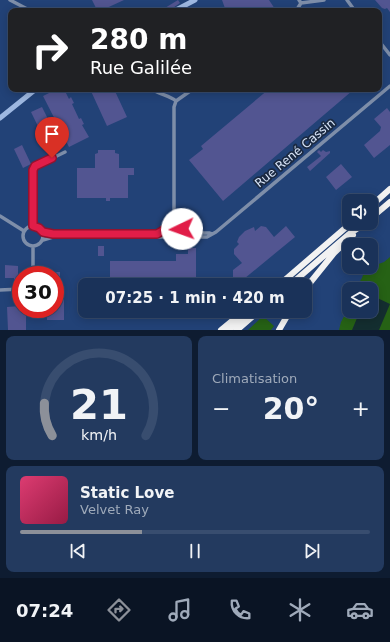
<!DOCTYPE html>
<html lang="fr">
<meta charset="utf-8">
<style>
body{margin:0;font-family:"DejaVu Sans",sans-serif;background:#233a5f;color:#f1f3f6;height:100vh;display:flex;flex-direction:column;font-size:15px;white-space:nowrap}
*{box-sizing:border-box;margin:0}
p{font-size:13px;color:#9faaba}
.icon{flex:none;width:22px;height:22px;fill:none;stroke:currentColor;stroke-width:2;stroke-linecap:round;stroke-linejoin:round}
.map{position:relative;height:330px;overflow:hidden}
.panel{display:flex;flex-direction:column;gap:6px;padding:6px;background:#0e1c31;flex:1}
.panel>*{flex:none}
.top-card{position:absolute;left:8px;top:8px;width:374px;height:84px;border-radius:8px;box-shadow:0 2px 10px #0003,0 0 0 1px #384d6f;background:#202124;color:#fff;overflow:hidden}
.tools{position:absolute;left:342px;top:194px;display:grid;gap:8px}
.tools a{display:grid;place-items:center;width:36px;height:36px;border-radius:8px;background:#1a3259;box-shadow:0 2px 10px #0003,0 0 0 1px #384d6f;font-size:20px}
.speed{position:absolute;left:12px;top:266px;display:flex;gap:8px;font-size:20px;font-weight:700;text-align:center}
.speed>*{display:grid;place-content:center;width:52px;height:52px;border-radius:50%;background:#1a3259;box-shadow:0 2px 10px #0003,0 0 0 1px #384d6f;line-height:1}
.speed .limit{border:6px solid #d22;background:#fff;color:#111}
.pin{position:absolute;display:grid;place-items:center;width:34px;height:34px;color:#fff;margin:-41px -17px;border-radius:50% 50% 50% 0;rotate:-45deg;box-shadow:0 0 4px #0007}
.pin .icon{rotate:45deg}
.me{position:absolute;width:44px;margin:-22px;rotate:267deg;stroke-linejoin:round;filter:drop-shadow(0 0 3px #0008)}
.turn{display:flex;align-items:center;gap:14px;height:84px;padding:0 16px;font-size:18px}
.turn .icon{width:52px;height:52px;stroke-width:2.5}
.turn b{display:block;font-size:28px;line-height:34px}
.big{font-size:30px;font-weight:800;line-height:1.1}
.panel .widget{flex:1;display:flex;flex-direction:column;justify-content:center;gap:6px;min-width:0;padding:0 14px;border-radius:8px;background:#233a5f}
.panel .dial{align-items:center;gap:0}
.dial svg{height:104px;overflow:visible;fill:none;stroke:#384d6f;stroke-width:7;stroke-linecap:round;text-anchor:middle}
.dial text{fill:#f1f3f6;stroke:none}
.song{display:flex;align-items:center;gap:12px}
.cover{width:48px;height:48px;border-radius:6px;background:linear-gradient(135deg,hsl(340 70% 55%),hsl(340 70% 35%))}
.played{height:4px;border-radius:2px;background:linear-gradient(90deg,#8c9099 35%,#384d6f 35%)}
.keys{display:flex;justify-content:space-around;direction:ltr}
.heat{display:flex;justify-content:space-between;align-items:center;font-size:22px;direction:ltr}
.panel .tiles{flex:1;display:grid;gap:6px;grid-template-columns:1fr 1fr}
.widget:last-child{grid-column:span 2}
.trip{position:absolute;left:78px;top:278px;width:234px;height:40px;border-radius:8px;background:#1a3259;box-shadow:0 2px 10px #0003,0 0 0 1px #384d6f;font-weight:800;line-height:40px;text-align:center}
.tab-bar{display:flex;height:64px;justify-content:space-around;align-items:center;background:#0a1424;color:#9faaba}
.tab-bar .icon{width:28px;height:28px}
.tab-bar .active{color:#8c9099}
.tab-bar b{font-size:18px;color:#f1f3f6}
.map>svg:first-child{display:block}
</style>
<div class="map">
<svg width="390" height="330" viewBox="0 0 390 330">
<rect width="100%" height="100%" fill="#224277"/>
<path fill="#266215" d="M390,257v73h-51l2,-8 8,-15v4h22v-22h-16l7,-11 3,-9 19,-7z
M263,316l11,10 -3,4h-23z"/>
<path fill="#142e30" d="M371,295l19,9 -11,26h-27l8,-19h11z"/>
<path fill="#525591" d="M92,0h32l-24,11h-10l6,-3z
M178,0l2,3 -10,7 -2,1h-8z
M222,0h47l6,9 -5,2h-44z
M375,0h15v12l-3,-4 -2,1 -3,-1z
M57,89h7l5,10 2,-2 3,6 -2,1 7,15 2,-1 3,6 -2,1 7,12 -20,10 -26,-51z
M90,89h24l13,28 -20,9z
M269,89h81l2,2 -129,110 -34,-41 14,-11 -2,-3z
M42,107l20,40 -11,6 -20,-41z
M387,108l3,4v33l-16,13 -10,-13 16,-14 1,-4 -7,-8z
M22,145l9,19 -8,4 -9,-19z
M98,150h17v3l4,1v14h15v7h-6v23h-18v3h-4v-3h-29v-30h18v-14l3,-1z
M319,150l2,2 2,-2 3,2 4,-1v2l-20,18 -3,-4 14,-11 -4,-4z
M341,164l11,13 -16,13 -10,-13z
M261,226l5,1 8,10 12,-11 9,11 -56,46 -6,-6v-7l9,-7 -8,-9v-5l5,-5 -2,-2 2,-5 6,-6 9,-4 1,4z
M98,246h6v10h-6z
M188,248h8v37h-86v-24h66v-7h12z
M5,265l13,1v17h-4v-5h-9z
M53,272h7v27h4v21h-17v-11h8v-34h-8z
M21,306v3h5v21h-18l-1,-23z"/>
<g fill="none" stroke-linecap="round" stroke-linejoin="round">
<path stroke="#7e8ea9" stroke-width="3.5" d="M10,0l21,11
M347,0l8,11
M301,3l23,-3
M296,11l5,-8 -2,-3
M379,41l11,14
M152,89c8,6 17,6 24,12
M130,90l3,-1
M0,216l24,15
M23 236a10 10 0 1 1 20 0a10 10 0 1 1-20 0Z
M33,226l1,-59 31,-15
M168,226c6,-1 11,-1 15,5l-1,4 -7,4 -9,-2 -2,-7z
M174,226v-119l2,-6 17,-12
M183,231l8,2h18l3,1
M43,232l10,2h104l7,-4
M180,237h27l9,-5 174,-146
M43,240l10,-3h113
M33,247v28
M0,290l21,-1"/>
<path stroke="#9eb8e1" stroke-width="5" d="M174,11l21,-11
M0,118l36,-29"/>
<path stroke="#f2f2f2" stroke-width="6" d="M371,206l19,-17
M371,218l19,-16
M279,285l72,-62
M290,285l58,-50 17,-12
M305,289l29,-36 19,-18
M221,330l23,-19
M229,330l22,-19
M237,330l22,-19
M279,330l11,-19"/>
</g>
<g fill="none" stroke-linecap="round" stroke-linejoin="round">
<g stroke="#92132f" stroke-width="10">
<path id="route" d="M52,158l-17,8 -2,4v56l6,2 4,4 10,2h104c9,-4 15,-14 25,-5"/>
</g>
<use href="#route" stroke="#e11d48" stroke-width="7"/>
</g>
<g text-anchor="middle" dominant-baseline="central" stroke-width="3.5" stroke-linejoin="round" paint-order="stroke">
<g font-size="12" fill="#d9e5f9" stroke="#1b2a42">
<text transform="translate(295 153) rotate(-40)">Rue René Cassin</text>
</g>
</g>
</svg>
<div class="tools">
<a><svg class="icon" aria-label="sound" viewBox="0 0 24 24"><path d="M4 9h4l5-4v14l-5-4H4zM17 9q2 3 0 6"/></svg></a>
<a><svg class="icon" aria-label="search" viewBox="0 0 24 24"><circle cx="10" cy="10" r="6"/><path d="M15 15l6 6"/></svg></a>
<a><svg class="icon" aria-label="layers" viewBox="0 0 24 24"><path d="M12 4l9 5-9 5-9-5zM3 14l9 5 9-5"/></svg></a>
</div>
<div class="speed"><div class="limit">30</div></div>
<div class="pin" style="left:52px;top:158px;background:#d93025"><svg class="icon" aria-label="arrive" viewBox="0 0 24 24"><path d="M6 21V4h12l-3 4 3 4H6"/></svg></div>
<svg class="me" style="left:182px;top:229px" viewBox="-20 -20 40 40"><circle r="19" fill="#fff"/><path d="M0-13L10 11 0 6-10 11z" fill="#e11d48"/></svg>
<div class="trip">07:25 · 1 min · 420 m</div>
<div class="top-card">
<div class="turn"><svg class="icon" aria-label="right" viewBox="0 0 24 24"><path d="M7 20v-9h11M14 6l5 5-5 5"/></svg><div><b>280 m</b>Rue Galilée</div></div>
</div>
</div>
<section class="panel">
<div class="tiles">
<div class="widget dial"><svg viewBox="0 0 100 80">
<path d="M14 69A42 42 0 1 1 86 69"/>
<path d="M14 69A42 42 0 0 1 8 44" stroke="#8c9099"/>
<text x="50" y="56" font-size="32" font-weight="700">21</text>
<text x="50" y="72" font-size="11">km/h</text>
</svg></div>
<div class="widget"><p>Climatisation</p>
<div class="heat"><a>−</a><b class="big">20°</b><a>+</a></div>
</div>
<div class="widget">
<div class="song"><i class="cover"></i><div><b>Static Love</b><p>Velvet Ray</p></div></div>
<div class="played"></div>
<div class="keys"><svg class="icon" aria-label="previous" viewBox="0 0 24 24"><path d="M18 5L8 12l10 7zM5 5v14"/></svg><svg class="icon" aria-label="pause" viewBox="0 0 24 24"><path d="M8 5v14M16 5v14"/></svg><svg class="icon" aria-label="next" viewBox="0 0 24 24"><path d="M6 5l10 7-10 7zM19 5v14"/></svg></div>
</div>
</div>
</section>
<nav class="tab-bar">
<b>07:24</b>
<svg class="icon active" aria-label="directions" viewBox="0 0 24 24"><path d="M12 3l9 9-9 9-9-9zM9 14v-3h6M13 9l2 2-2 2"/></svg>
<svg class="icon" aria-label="music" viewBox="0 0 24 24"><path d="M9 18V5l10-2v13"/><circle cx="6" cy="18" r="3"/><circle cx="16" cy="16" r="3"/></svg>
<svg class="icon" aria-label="phone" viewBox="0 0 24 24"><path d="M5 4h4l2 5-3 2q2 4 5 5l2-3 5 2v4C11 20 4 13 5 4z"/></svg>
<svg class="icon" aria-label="climate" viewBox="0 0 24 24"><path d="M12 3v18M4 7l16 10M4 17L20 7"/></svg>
<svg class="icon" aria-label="car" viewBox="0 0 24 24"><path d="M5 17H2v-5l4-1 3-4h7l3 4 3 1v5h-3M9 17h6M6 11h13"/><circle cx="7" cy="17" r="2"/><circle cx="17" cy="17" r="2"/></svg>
</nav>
